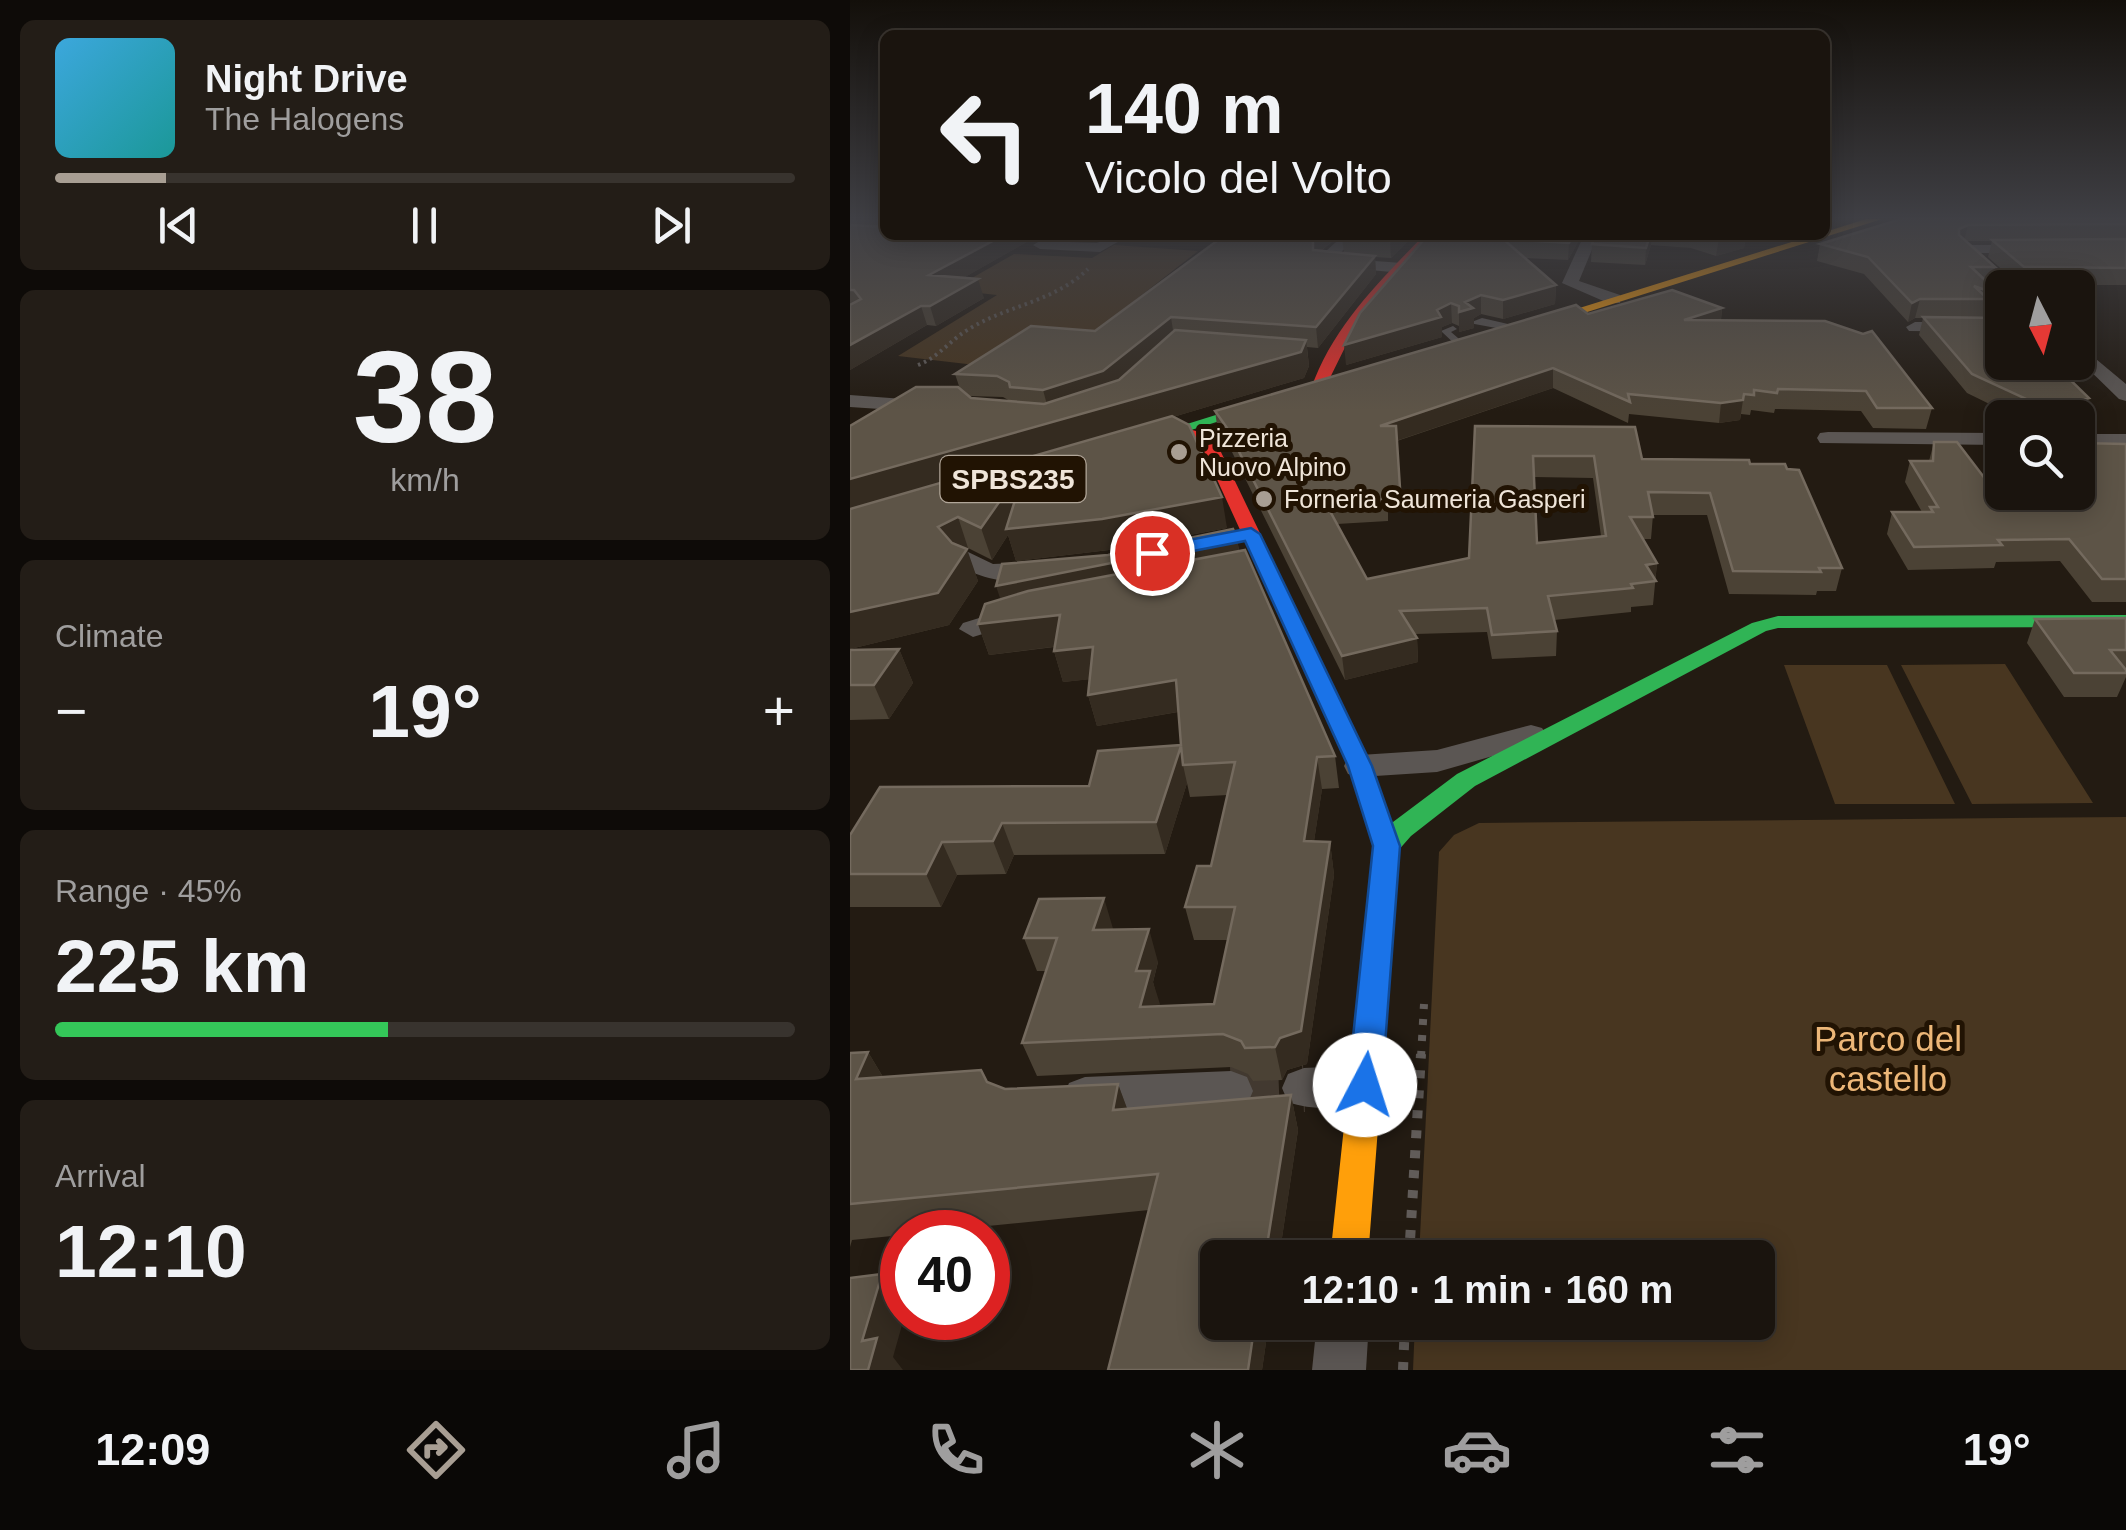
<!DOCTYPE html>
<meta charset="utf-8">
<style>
body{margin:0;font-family:Helvetica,sans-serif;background:#231d17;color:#f1f3f6;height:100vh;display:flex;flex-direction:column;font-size:38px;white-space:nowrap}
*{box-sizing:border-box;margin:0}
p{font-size:32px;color:#9f9e9e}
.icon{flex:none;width:55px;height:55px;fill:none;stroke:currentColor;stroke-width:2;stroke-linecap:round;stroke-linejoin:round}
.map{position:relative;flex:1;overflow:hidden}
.drawer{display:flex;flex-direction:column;gap:20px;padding:20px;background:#0e0b08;width:850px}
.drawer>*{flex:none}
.top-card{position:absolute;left:30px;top:30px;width:950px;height:210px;border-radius:15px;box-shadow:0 5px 25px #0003,0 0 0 2px #38332e;background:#1a140e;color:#f1f3f6;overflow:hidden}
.needle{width:65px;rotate:174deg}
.controls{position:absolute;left:1135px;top:270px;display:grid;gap:20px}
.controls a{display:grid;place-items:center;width:110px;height:110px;border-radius:15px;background:#1a140e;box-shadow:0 5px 25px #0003,0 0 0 2px #38332e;font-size:50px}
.speed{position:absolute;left:30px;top:1210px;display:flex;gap:20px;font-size:50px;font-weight:700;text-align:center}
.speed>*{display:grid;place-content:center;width:130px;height:130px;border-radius:50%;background:#1a140e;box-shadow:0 5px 25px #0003,0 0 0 2px #38332e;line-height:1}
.speed .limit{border:15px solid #d22;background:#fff;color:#111}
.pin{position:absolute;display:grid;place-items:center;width:85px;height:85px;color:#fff;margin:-42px;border:5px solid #fff;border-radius:50%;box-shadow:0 2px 10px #0007}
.me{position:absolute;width:110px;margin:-55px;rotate:5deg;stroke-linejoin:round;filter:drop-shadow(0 0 8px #0008)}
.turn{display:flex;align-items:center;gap:35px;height:210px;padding:0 40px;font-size:45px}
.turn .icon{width:130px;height:130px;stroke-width:2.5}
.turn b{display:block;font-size:70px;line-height:85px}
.big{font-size:75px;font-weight:800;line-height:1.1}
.drawer .card{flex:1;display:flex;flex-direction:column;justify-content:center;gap:15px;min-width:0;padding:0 35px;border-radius:15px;background:#231d17}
.drawer .dial{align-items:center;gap:0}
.dial b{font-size:130px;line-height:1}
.song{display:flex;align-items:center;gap:30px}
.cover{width:120px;height:120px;border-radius:15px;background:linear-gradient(135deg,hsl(200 70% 55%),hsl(180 70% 35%))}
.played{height:10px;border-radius:5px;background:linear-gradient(90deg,#a89e93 15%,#38332e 15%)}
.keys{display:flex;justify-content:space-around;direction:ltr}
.heat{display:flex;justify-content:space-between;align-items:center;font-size:55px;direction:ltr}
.charge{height:15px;border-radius:8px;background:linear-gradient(90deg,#34c759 45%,#38332e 0)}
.trip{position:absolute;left:350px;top:1240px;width:575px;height:100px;border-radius:15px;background:#1a140e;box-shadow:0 5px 25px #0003,0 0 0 2px #38332e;font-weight:800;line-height:100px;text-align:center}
.dock{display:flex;height:160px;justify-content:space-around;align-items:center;background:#0a0806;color:#9f9e9e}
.dock .icon{width:70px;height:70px}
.dock .current{color:#a89e93}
.dock b{font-size:45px;color:#f1f3f6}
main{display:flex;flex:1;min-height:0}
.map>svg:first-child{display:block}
</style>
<main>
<section class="drawer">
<div class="card">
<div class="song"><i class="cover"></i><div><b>Night Drive</b><p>The Halogens</p></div></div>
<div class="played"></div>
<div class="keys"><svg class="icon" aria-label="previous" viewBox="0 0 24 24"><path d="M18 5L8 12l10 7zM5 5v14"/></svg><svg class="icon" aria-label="pause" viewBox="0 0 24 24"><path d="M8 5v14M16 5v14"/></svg><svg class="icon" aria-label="next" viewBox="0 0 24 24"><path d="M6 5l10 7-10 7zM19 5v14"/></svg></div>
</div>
<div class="card dial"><b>38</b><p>km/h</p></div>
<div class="card"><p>Climate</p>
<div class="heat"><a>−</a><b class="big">19°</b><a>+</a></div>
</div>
<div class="card"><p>Range · 45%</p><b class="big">225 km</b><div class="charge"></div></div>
<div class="card"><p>Arrival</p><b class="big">12:10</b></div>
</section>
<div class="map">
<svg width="1276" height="1370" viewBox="0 0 1276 1370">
<rect width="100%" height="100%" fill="#231b12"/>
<path fill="#483620" d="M264,245l84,6 -124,97 -90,18 -86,-10 99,-61 -46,-5 63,-36 78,4z
M1155,664l88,139 -121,1 -71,-139z
M934,665h103l68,139h-120z
M1276,817v553h-713l2,-47 343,-1v-64l-339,-1 20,-405 15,-17 25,-12z"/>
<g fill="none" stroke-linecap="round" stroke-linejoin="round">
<path stroke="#423930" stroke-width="48" stroke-dasharray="48 24" stroke-linecap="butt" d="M381,1091l73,-3"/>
<path stroke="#615c59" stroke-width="4" stroke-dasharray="2.5 4" stroke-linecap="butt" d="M68,365c21,-8 32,-25 51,-36 39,-24 85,-27 119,-60"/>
<path stroke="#615c59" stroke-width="8" stroke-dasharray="6 10" stroke-linecap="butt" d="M571,1057l3,-53"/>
<path stroke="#615c59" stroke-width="10" stroke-dasharray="8 12" stroke-linecap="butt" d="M559,1258l12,-204
M553,1370l2,-48"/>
<path fill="#5b5653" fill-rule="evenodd" d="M632,318l39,9 1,2 -4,3 -49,-9z
M603,326l4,3 -6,3 14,12v4h-6l-18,-17z"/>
<path fill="#5b5653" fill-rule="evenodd" d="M263,235h17l-30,17 -60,-3 -7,-4 7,-4 57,2z
M494,235h15l-24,23 67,5 8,5 -8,5 -85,-8v-6z
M734,235h14l-19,46 41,14v8h-12l-46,-20z
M1114,245h64l7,4 -7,4h-50l38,35h-14v3l-43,-39v-6z
M1065,322h87v10l-93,-1 -3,-4z
M1228,344l48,40v17l-7,-2 -41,-40z
M0,395l67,5 10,6 -77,46v-15l45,-27 -45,-3z
M978,432l174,1v12l-182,-2 -3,-5 3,-5z
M1228,434h48v12h-48z
M116,551l27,13 48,-2 13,8c-19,21 -83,11 -101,-11l4,-5z
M168,606l14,8 -4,6 -55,17 -14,-8 4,-6z
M681,725l11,3 5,7 -5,7 -105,30 -77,5 -12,-3 -4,-8 4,-8 12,-3 77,-5z
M515,1065l16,6 6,14 -6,14c-27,10 -66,13 -93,3l-6,-14 6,-14 16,-6z
M381,1071l16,6 6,14 -6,14 -16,6 -146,6 -16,-6 -6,-14 6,-14 16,-6z
M467,1322h52l-3,48h-54z"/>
<path fill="#30b455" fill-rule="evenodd" d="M420,398l13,3 -149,47 -14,-3z
M1276,615v12l-348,1 -12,3 -291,155 -64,50 -15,17 -9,3 -9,-3 -4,-7 19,-24 64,-48 295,-151 26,-7z"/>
<path fill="#ff9f0a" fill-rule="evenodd" d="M1016,219h16l-355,112 -12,-3 299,-93h11v-3z
M530,909l10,3 4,8 -26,338h-38l36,-338 4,-8z"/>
<path fill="#e5322d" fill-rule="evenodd" d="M574,235h11l-80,92 -32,65h-10l-2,-3c22,-63 68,-107 113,-154z
M326,426l32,8 12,16 152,316 28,80 -6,74 -4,8 -10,3 -10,-3 -4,-8 8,-74 -26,-80 -144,-315 -8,-10 -26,-7 -2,-3z"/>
</g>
<path fill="#4b4235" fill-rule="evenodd" d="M0,219h35v16h154l-76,43 21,20 -48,28 -9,-1 -77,45z
M1051,219h225v66h-107l-31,-28 4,-16h-26l29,26 -5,18 12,12 -5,18 -12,-5 -2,8 99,99 -4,2 -60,-1 -51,-25 -48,-58 4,-17h-8l-7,4 -44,-48 -47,-13 3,-17z
M303,235h187l-19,16 23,2 -2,-16 3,-2h69l-23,23 -16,-1 1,17 -58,74 -11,-1 2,19 -5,12 -131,39 54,111 -118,22 -93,11 -8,-26 -16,25 -24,-12 -2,1 12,32 -29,44 -99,24v-223l110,-37 -5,-15 140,-43 119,-87 -1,-5zM119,396l34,1 7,4 -39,-3z
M578,235h154l-14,25 -43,-2 31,27 -1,19 -52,15 -22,-5 -7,4v10l-15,4v-6l-7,-3 -10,4v10l-96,28z
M745,235h151l-2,13 -28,8 -25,-8 -40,-3 -6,20 -54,-3 1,-18z
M872,308l-1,12 211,88 -6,21 -53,-1 -12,-17 -86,-2 -1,4 -23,-3 -1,5 -9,-1 -1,6 -21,3 -90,-9 -1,9 -75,-35 -156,53 4,69 -13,1v10l-51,3 30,55 102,-21 6,-132 167,33 108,5 92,104 -6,23h-19l-1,4 -87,-1 -22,-79h-54l-2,24h-8l14,24 -4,42 -22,2v5l-77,8 3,11 -1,25 -64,3 -5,-27 -72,2 2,4 1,24 -73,18 -115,-232 -12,-16 -3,-21 373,-97zM684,477l59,1 8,58 -64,7z
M1084,442l65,55h53l-4,-5h30l48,-48v158h-34l-32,-41 -64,1 -2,6 -86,2 -21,-36 5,-22h30l-17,-30 5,-21h19z
M387,538l2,13 96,205 4,32 -17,1 -8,52 16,1 4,33 -27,189 -20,6 -5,10 -29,1 -5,-7 -17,-7 -194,9 -15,-33 24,-72h-9l-13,-33 90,-8 44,32 -5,20 6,24 55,-2 14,-64h-34l-9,-33 26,-41 17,-71 -38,2 -3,-14 -22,71 -151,1 -8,19 -49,1 -16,32h-91v-72l239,-49 92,-41 -3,-33 -81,14 -9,-31 2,-16 -27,3 -9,-31v-4l-65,8 -11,-31 22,-25 108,-44z
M1276,618v59l-9,20h-53l-37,-54 8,-24z
M49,649l14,34 -24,36 -39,1v-70z
M18,1052l15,25 98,-7 6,12 18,7 113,-5 9,25 164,-14 7,35 -19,128h-61v64h51l-7,48h-154l41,-160 -221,22h-26v3l-50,5 -2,7v-194z"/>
<path fill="#342b20" d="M1118,225l-4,16 -9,5 4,-17z
M154,235h35l-104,59 -6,-19z
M467,235h23l-26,21 -1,-6v-11z
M546,235h18l-23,23 -1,-17z
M723,235h9l-14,25 1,-17z
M800,235h2l-1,10 -6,20 1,-17z
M880,235h16l-2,13 -28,8 3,-18z
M525,256l1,18 -58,74 -2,-21z
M128,279l6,19 -48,28 -6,-20z
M706,285l-1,19 -52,15v-19z
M631,295v19l-7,4v10l-15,4v-20l6,-10z
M1070,299l-5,19 -7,4 4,-19z
M601,303l1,20 -10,4v10l-96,28 -2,-20z
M71,306l6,19 -77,45v-25z
M872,308l-2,18 -36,-6z
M321,317l3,20 -66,56 -59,19 -6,-22z
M456,340l3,26 -5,12 -454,135v-34z
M703,368v20l-172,58 -1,-20z
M1239,398l-7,19 -4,2 -33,-1 3,-9z
M893,400l-3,20 -21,3 2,-20z
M177,462l195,35 5,31 -118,22 -93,11 -8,-26 -16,25 -11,-32z
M108,517l10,31 -19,10 -11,-31z
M387,538l3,20 -237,49 -7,-21z
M117,549l11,32 -29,44 -99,24v-37z
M807,563l-2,18 -9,-16z
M210,615l8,30 -79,10 -11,-31z
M567,638l1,24 -73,18 -3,-24z
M243,647l9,31 -39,4 -9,-31z
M49,649l14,34 -24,36 -15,-34z
M326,680l7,31 -86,15 -9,-31z
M331,746l2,19 4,18 -22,71 -9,-32z
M467,757l5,32 -13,85 -5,-33z
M152,823l12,32 -8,19 -13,-33z
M92,842l15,33 -16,32 -15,-33z
M480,842l4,33 -27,189 -20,6 -5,10 -7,-33z
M254,898l10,34 -21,-2z
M299,929l9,33 -5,20 7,22 -10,36 -10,-33 -4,-36z
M18,1052l21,35 -33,-8z
M268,1084l13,35 -18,-9z
M441,1095l7,35 -19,128h-14z
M32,1274l20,28 2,16 -11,39 10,13h-35l-6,-29z
M405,1322h14l-7,48h-14z"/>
<path fill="#5d5447" stroke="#746a5e" stroke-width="2.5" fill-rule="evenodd" d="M1051,219h225v5l-158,1 -9,4v6l36,32h-24l31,29 -28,-10 14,13h-68l-8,4 -44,-46 -48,-13z
M0,225l35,2v8h119l-75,40 49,4 -48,27h-9l-71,39v-40l11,-6 -7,-9h-4z
M375,235h92l-4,4v11l62,6 -59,71 -145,-10 -68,54 -60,19 -33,-3 -1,-5 -12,-6 -42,-2 76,-48 64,5z
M495,235h51l-6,6 -48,-4z
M578,235h145l-4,8 -66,-4 53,46 -53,15 -22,-5 -16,7 8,6 -14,4v-6l-8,-3 -14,7 4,7 -97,28 16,-32z
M745,235h55l-4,13 -54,-4z
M858,235h22l-11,3z
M1276,239v29l-102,-1 -32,-27z
M822,290l50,18 -38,12 141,1 38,13 9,-3 60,77h-55l-11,-17 -88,-2 -1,4 -23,-3v5l-10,-1 -1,6 -22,3 -93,-9 2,8 -77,-34 -173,58h16l4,62 -13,1v10l-62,3 42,77 102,-21 6,-132 160,1 7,32 107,1 1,4h35l2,5 12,1 43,98h-23l2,4 -88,-1 -23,-78 -62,-1 5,25h-23l27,46 -11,2 10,16 -25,3 2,4 -85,8 9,35 -65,4 -5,-27 -87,3 17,27 -75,18 -115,-228 -12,-17 361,-106 12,9zM683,456h61l12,80 -69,7z
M1073,317l79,1v44h50l37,36 -41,11 -76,-35z
M325,330l131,10 -5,12 -451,127v-53l66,-39h42l13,11 73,6 75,-24z
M322,416l17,9 33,72 -120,22 -96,10 21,-67 -46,66 -23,-11 -20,10 14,16 15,6 -29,44 -88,19v-103z
M1084,442h23l42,55h79l-4,-5h4v-49l48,1v135h-24l-33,-40 -71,1 4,5 -88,2 -22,-35h41l-3,-5h8l-28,-46h23z
M383,529l4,9 -241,48 6,-22 106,-9z
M395,550l90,206 -18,1 -13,84 26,1 -29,189 -21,7 -5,9 -30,1 -4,-7 -18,-7 -201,9 35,-105h-33l15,-39 65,-1 -11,32 56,-1 -13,42h14l-10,36 74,-3 21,-97h-50l12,-41h14l24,-104 -52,3 -2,-19 -25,76 -154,1 -9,18 -51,1 -16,32h-76v-39l30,-48 209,-1 9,-35 83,-6 -5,-65 -88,15 5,-48 -39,4 6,-36 -82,9 7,-20 43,-13z
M1276,618v32h-16l16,20v3h-52l-39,-54z
M49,649l-25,36h-24v-35z
M18,1052l-12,27 125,-9 6,12 18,7 113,-5 -5,26 178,-15 -26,163h-47v64h37l-7,48h-140l50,-196 -308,30v-151z
M32,1274l-20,67 15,-3 -9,32h-18v-92z"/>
<linearGradient id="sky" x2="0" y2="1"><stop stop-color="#130f0a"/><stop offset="0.53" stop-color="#3f3f44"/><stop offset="1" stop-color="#3f3f44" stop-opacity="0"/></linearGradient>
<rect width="1276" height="411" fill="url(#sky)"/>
<path fill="#1a73e8" stroke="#114b97" stroke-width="2.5" d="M401,528l9,6 112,232 28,80 -18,239 -5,11 -12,4 -12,-4 -5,-11 25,-239 -25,-80 -103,-225 -93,18 -10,-6 10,-6z"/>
<g fill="#a89e93" stroke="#211303" stroke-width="4">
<circle cx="329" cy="452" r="10"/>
<circle cx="414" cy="499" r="10"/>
</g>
<g text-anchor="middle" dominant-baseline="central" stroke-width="10" stroke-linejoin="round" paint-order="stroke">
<g font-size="25" fill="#efe5d9" stroke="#211303" text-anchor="start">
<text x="349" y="438">Pizzeria<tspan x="349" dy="29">Nuovo Alpino</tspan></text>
<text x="434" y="499">Forneria Saumeria Gasperi</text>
</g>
<rect fill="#211303" stroke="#b1a699" stroke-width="2.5" x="90.5" y="456" width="145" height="46" rx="8"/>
<g font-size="28" font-weight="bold" fill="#efe5d9">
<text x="163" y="479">SPBS235</text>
</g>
<g font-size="35" fill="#edb778" stroke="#211303">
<text x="1038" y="1038">Parco del<tspan x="1038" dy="40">castello</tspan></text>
</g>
</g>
</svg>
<div class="controls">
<a><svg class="needle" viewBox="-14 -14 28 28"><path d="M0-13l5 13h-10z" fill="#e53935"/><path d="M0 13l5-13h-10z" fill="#9f9e9e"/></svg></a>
<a><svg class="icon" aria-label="search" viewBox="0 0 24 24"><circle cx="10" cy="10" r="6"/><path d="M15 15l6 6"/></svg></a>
</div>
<div class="speed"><div class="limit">40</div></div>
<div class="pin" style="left:302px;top:553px;background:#d93025"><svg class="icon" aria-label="arrive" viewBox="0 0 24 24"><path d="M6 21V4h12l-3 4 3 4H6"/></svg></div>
<svg class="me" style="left:515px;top:1085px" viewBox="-20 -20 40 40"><circle r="19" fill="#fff"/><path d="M0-13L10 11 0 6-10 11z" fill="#1a73e8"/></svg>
<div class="trip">12:10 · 1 min · 160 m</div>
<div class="top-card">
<div class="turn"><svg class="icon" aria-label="left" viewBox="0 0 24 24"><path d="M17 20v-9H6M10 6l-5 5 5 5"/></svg><div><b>140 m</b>Vicolo del Volto</div></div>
</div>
</div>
</main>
<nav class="dock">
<b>12:09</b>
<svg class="icon current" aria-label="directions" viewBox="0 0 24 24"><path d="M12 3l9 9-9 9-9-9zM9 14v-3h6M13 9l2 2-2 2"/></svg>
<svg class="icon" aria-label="music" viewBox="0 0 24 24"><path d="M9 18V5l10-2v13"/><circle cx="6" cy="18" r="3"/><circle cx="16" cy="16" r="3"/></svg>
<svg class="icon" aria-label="phone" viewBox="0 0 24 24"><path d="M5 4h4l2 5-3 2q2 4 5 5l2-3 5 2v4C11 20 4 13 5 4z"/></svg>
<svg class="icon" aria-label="climate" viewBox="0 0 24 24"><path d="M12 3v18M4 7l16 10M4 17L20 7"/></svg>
<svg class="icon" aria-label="car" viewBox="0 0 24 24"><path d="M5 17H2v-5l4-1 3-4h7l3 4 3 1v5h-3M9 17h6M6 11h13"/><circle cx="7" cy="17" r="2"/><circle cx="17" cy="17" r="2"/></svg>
<svg class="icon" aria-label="filters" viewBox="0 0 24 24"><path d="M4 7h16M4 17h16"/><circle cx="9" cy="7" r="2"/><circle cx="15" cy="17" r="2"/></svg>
<b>19°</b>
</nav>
